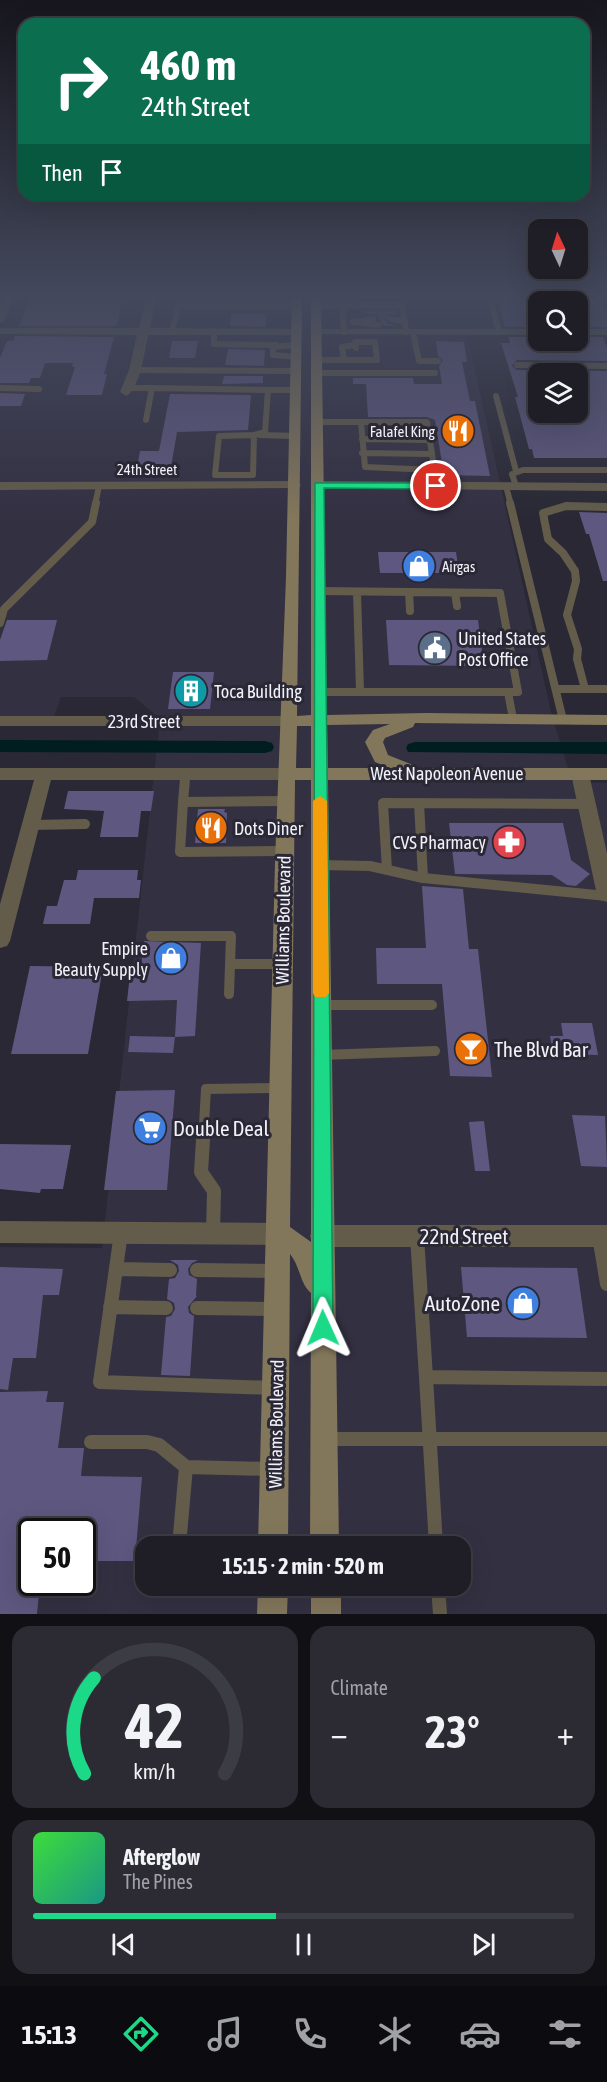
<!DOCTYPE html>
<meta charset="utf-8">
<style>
body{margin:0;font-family:"Asap Condensed",sans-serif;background:#2c2b33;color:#f1f3f6;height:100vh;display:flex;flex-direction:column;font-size:22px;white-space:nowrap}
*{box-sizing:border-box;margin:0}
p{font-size:20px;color:#a1a2a7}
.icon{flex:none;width:33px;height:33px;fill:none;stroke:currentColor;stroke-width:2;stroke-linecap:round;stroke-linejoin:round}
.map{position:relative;height:1614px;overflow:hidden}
.sheet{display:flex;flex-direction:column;gap:12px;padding:12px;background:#111015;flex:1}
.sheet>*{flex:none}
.banner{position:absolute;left:18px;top:18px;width:572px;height:183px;border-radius:18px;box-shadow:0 6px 24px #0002,0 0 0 2px #3c3c44;background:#0b6e4f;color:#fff;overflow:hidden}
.needle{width:39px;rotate:356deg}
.buttons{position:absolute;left:528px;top:219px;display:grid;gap:12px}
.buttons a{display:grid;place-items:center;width:60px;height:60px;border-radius:12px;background:#1f1e27;box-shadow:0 6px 24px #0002,0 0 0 2px #3c3c44;font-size:30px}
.speed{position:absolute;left:18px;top:1518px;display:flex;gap:12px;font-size:30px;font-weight:700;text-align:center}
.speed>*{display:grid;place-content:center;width:78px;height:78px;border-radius:50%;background:#1f1e27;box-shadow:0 6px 24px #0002,0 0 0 2px #3c3c44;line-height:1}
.speed .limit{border:3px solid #111;border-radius:9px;background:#fff;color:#111}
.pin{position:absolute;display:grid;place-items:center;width:51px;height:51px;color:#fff;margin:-26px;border:3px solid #fff;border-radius:50%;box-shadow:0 2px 6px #0007}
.me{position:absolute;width:66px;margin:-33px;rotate:359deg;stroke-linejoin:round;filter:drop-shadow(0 0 4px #0008)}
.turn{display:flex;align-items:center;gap:21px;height:126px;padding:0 24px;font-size:27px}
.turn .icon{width:78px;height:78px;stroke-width:2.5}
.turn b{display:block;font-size:42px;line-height:51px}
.then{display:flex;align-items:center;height:57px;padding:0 24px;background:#0003;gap:12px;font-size:22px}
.big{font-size:45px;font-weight:700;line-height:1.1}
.sheet .widget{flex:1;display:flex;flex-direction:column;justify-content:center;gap:9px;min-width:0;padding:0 21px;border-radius:18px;background:#2c2b33}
.sheet .dial{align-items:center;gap:0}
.dial svg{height:156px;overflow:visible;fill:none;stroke:#3c3c44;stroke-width:7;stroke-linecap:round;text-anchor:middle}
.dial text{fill:#f1f3f6;stroke:none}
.song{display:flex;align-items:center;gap:18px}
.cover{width:72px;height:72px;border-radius:9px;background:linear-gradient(135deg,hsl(120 70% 55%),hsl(170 70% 35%))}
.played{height:6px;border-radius:3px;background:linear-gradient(90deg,#1cd988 45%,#3c3c44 45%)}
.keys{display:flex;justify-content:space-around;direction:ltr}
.heat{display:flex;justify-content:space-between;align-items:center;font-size:33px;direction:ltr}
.sheet .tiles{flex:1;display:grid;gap:12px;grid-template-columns:1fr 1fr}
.widget:last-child{grid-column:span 2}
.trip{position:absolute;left:135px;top:1536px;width:336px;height:60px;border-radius:18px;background:#1f1e27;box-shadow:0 6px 24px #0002,0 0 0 2px #3c3c44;font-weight:700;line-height:60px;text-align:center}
.dock{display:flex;height:96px;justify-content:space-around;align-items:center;background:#0c0c10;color:#a1a2a7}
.dock .icon{width:42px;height:42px}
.dock .current{color:#1cd988}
.dock b{font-size:27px;color:#f1f3f6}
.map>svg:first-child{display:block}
</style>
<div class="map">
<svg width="607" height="1614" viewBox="0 0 607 1614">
<rect width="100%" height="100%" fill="#292834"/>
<path fill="#333042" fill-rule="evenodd" d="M0,294h601l6,14v22h-29v-28h-40v28h-72l85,382 21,70 35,1v831h-607v-367l102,1 58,-529 -26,-22h-73l-7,20h-54zM32,1532h50v50h-50zM146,1546h314v40h-314z"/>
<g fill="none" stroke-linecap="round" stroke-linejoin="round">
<path fill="#001e20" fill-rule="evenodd" d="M0,740l265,1 7,2 2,4 -2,4 -7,2 -265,-1z
M415,742h192v12l-199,-2 -2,-4 2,-4z"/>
</g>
<path fill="#5e5880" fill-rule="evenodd" d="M32,294h91l-6,32h-98z
M496,294h42v33h-33z
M578,294h20l9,21v12h-29z
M397,310v5l-8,-1 -4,5 2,4 9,3h-12l-7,-11 -9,-1 -4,-3z
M231,314h35v13l-36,-1z
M15,336l99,1 -10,37h3l-5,21h-36l9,-28h-3l1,-4h-28l-5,15h-9l-2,5h-29v-25l7,-17h6z
M508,337h30v5l15,1h25v-6h25l4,11v13l-90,-1 -5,6 5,4 90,1v87h-73l-2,-9h-3l-14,-52h3l-17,-54h9zM538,374h40v38h-40z
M172,341h26l-3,17h-26z
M436,341l28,1 3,20h-5l8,39h5l15,75 -46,-1 -9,-55 -8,-3h-59l-2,-33h-13v-6h60l1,6h28l-3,-18 4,-6 -5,-4z
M228,349l37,1 -1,16 -39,-1z
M224,376h39v7l-41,1z
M0,393l25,1 -4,12h-21z
M170,394l81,1 -3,35 -71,2 -7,41h-34l4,-22h19z
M579,512l28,1v68h-4l-14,-47h-3z
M378,552h78l3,21h-79z
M7,620h50l-10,40 -47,1v-21z
M386,620h92l6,46 -95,-1z
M173,672h41l-4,37h-42z
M68,791h86l-3,20h-10l-3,26h-38l4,-26 -40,-2z
M198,809h27l-1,3 3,1 -1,30h-31z
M449,823h114l8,37 19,14 -14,12 -9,-1 -15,-10 -97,-1z
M78,870h60l-1,10h4l-2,18h-45l-4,26h-47l4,-18h10l7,-26h12z
M422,886l41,3 6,60h9l14,128 -42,-1 -8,-92h-65l-1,-36h50z
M144,941l57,2 -6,93 -20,1 2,-37 -50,1 3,-27h10z
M30,966l73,1 -15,87h-77z
M561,1023h31l6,32 -45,-1 -3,-18h13z
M130,1036l45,1 -2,16 -45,-1z
M175,1090l-8,100h-63l12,-99z
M572,1115l33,1 2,51 -26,-1z
M484,1121l6,50h-15l-6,-49z
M0,1144l71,1 -8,44h-22l-1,4 -40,-4z
M170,1260h28l-6,3 -4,6 1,6 8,4 -1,17h1l-9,11 1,6 5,3 -4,60 -29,-1 5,-58 5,-1 4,-7 -1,-6 -7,-4 2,-20 6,-1 4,-7 -1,-6z
M0,1267l63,2 -4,26h-16l-7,63h-23l-5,32 -8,-1z
M461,1267l116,1 10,70 -120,-1z
M48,1391l-2,11h18l-6,46h26l-3,28 61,1 -7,84h-53v-29h-50v50h8l-3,32h-37v-222z"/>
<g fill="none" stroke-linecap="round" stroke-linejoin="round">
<path stroke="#635c4a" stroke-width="6" d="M342,294l2,38
M489,294l10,38
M221,306l3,-12
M315,306l87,-1 4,27
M373,319l-20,3 26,3
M390,319l15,3
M172,332l6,-26h119
M214,332v12l62,1
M413,332l6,29h19
M296,345l-23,2v8l23,2
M316,360h61l-2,-18h-20l1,6
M344,360l-2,-13 13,-2
M517,365l90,1
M135,370l161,1
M316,373h119
M0,388l39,1
M128,388h24
M496,396l20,75
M146,420l6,-32 116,2
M317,422h110l10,64
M361,422l4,45 69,3
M254,435l-1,40h-38l4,-39z
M254,435l11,-3 3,-42h27
M260,435l36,1
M362,439l67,1
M362,453l70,1
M506,486l5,19
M516,486l-4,-12 11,-4h84
M95,505l4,-19"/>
<path stroke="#635c4a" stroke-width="8" d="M510,503l53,217
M320,591l180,2 18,99h-198
M357,592l3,99
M409,592l1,19
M455,593l2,13
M0,623l4,-14 88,-87 4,-19
M556,689h51
M585,689l-8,-30 1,-10 -11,-34 9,-34 -1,-10 -12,-18 -15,-14 -5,-26 23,-7 41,1
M508,692l5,27
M185,780l1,-6"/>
<path stroke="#635c4a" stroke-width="10" d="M183,802l2,-23
M31,825l54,-1
M284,851l-104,1 3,-50 103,-1
M320,865l50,1 53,12 -4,-75
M387,870l-4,-67 204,1
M423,878l184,18
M151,936h80l-2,58
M230,964h53
M321,1005h111
M321,1055l114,-4
M203,1142l3,-53 74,-1"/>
<path stroke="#635c4a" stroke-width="14" d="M203,1140l-2,32 13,19 -1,43
M121,1233l-21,149 174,6
M417,1236l9,141 181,2
M599,1236l8,48
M116,1269l54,1
M197,1270l79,1
M110,1307l56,1
M197,1308l78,1
M426,1377l10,169
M327,1439h280
M91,1442h56l12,3 27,22
M179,1546l7,-79 86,2
M438,1586l2,28"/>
<path fill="#635c4a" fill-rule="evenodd" d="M5,294h10l-10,26 -5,3v-17z
M147,294h10l-7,34 147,1 5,3 -5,3h-149c-3,14 -8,55 -22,61l-6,-4 9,-22 8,-35 -137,-1v-6h139z
M315,329h223v6l-227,-1v-4z
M578,329h29v6h-29z
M294,481l7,4 -2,3 -299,2v-8z
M319,481l288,2v8l-293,-3 -2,-3z
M0,716h288l8,5 -8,5h-288z
M0,768h287l6,2 3,4 -3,4 -6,2h-236l-41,161 -3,5 -7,2v-44l34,-124h-34z
M580,768l6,2 3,4 18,79v49l-7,-2 -3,-5 -26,-121 3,-4z
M0,1221l280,2 9,3 3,8 -3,8 -9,3 -280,-2z
M322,1225h285v22h-285l-9,-3 -3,-8 3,-8z"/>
<path fill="#83775b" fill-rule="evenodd" d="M292,294h10l-5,422 14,-1v-421h10l6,421 99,-2 181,2v10l-192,-2 -2,4 -28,11 -2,4 5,13 25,10 2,3h192v12h-279l11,766h-29l1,-253c-11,-9 -11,-27 -21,-39l-2,292h-30l17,-684 11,-285zM390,724l-17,6 -8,12 10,20 15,6h-62l-1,-43zM297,726h14v42h-15zM295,780h16v462l-21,-15z
M258,1586h30l-1,28h-30z
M311,1586h30v28h-30z"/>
</g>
<linearGradient id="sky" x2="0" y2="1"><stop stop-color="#17161d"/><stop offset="0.57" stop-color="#43485c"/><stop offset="1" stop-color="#43485c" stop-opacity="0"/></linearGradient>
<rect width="607" height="520" fill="url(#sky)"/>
<path fill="#1cd988" stroke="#128d58" stroke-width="1.5" d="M315,483h121l5,3 -5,3 -112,-1 9,840 -3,7 -7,3 -7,-3 -3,-7z"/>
<path fill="#f59e0b" d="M320,796l7,5 2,192 -3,4h-11l-2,-4v-192z"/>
<defs>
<g id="restaurant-disc" transform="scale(1.725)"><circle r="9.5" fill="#e8710a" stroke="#292834"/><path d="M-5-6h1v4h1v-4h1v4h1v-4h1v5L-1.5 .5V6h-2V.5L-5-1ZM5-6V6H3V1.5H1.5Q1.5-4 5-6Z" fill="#fff"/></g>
<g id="shop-disc" transform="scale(1.725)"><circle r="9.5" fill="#3f7fe0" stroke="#292834"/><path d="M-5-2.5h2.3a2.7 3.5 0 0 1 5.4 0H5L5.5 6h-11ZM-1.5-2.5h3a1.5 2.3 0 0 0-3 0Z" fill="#fff"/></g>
<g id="civic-disc" transform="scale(1.725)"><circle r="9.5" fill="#5c6f8a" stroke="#292834"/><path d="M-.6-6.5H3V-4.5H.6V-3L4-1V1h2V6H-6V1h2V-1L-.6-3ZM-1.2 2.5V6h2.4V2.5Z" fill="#fff"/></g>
<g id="building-disc" transform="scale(1.725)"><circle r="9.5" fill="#0f9aa8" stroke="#292834"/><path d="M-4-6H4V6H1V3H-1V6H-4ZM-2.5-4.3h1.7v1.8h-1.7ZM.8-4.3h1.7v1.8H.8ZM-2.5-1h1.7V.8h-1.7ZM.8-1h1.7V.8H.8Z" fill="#fff"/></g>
<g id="pharmacy-disc" transform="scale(1.725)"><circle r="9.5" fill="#e0444e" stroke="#292834"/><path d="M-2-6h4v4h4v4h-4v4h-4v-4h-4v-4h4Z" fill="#fff"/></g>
<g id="bar-disc" transform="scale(1.725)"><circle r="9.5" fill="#e8710a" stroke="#292834"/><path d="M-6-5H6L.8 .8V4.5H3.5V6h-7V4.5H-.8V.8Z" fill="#fff"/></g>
<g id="supermarket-disc" transform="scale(1.725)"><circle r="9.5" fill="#3f7fe0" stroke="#292834"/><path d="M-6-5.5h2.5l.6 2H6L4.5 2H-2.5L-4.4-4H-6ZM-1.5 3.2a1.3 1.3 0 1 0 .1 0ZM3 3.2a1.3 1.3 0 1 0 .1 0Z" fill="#fff"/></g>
</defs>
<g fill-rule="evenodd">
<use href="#restaurant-disc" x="458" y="431"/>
<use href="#shop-disc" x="419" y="566"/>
<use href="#civic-disc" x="435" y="648"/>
<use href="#building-disc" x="191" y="691"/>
<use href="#restaurant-disc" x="211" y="828"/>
<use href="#pharmacy-disc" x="509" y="842"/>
<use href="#shop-disc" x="171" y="958"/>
<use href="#bar-disc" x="471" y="1049"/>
<use href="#supermarket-disc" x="150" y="1128"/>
<use href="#shop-disc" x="523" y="1303"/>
</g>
<g text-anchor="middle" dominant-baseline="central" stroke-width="6" stroke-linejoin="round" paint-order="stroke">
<g font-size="15" fill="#f2f1fa" stroke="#292834" text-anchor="end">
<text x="435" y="431">Falafel King</text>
<text x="442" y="566" text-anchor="start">Airgas</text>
</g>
<g font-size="15" fill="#f2f1fa" stroke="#292834">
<text x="147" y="469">24th Street</text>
</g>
<g font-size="18" fill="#f2f1fa" stroke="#292834" text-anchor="start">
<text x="458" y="638">United States<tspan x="458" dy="21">Post Office</tspan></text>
<text x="214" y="691">Toca Building</text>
<text x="234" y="828">Dots Diner</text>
<text x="486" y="842" text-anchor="end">CVS Pharmacy</text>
<text x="148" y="948" text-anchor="end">Empire<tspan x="148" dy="21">Beauty Supply</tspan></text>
</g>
<g font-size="18" fill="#f2f1fa" stroke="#292834">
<text x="144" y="721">23rd Street</text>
<text x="447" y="773">West Napoleon Avenue</text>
<text transform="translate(283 920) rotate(-89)">Williams Boulevard</text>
<text transform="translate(276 1424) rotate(-89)">Williams Boulevard</text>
</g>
<g font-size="21" fill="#f2f1fa" stroke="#292834" text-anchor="start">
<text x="494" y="1049">The Blvd Bar</text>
<text x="173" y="1128">Double Deal</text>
<text x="500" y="1303" text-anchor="end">AutoZone</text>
</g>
<g font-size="21" fill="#f2f1fa" stroke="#292834">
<text x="464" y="1236">22nd Street</text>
</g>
</g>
</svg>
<div class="buttons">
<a><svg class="needle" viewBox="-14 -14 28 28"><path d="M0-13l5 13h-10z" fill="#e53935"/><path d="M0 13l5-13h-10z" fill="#a1a2a7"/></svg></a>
<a><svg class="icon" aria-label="search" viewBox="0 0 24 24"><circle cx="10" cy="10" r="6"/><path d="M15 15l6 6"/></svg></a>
<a><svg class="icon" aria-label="layers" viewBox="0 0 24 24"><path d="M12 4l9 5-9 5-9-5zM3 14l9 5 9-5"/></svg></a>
</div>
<div class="speed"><div class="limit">50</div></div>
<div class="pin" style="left:436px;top:486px;background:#d93025"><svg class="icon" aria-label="arrive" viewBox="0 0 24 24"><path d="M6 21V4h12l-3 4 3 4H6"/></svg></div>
<svg class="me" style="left:323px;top:1328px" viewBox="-20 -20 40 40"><path d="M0-17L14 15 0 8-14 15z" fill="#1cd988" stroke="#fff" stroke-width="4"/></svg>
<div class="trip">15:15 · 2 min · 520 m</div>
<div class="banner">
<div class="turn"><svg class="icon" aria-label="right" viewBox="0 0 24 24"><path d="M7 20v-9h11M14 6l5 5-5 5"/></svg><div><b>460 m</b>24th Street</div></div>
<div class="then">Then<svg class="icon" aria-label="arrive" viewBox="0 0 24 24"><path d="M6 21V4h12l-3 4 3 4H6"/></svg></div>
</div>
</div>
<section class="sheet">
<div class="tiles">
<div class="widget dial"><svg viewBox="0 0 100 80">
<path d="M14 69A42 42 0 1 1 86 69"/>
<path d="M14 69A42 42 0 0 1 19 20" stroke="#1cd988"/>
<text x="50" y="56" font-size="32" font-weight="700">42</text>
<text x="50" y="72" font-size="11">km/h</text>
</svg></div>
<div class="widget"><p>Climate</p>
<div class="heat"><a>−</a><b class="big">23°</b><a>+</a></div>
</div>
<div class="widget">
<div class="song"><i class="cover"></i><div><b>Afterglow</b><p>The Pines</p></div></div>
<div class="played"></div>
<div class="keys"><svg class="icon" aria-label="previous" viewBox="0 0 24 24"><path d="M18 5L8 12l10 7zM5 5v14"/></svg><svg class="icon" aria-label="pause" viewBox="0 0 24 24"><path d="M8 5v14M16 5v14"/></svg><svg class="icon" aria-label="next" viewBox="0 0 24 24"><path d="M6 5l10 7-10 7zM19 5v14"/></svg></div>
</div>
</div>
</section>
<nav class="dock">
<b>15:13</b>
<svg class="icon current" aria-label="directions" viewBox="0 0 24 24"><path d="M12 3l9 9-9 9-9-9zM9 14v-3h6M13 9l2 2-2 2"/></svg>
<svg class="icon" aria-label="music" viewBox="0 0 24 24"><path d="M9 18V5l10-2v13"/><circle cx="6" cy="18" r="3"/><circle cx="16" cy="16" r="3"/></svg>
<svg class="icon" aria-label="phone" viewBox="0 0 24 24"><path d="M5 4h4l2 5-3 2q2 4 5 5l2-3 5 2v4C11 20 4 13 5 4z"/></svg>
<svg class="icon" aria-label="climate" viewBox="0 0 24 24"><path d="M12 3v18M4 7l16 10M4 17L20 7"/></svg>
<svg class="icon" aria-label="car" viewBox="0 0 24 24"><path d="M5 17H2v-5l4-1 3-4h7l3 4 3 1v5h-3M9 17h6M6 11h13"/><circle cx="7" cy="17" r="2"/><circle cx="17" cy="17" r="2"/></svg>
<svg class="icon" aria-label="filters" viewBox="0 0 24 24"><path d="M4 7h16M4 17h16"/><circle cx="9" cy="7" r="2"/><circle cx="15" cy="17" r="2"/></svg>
</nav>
